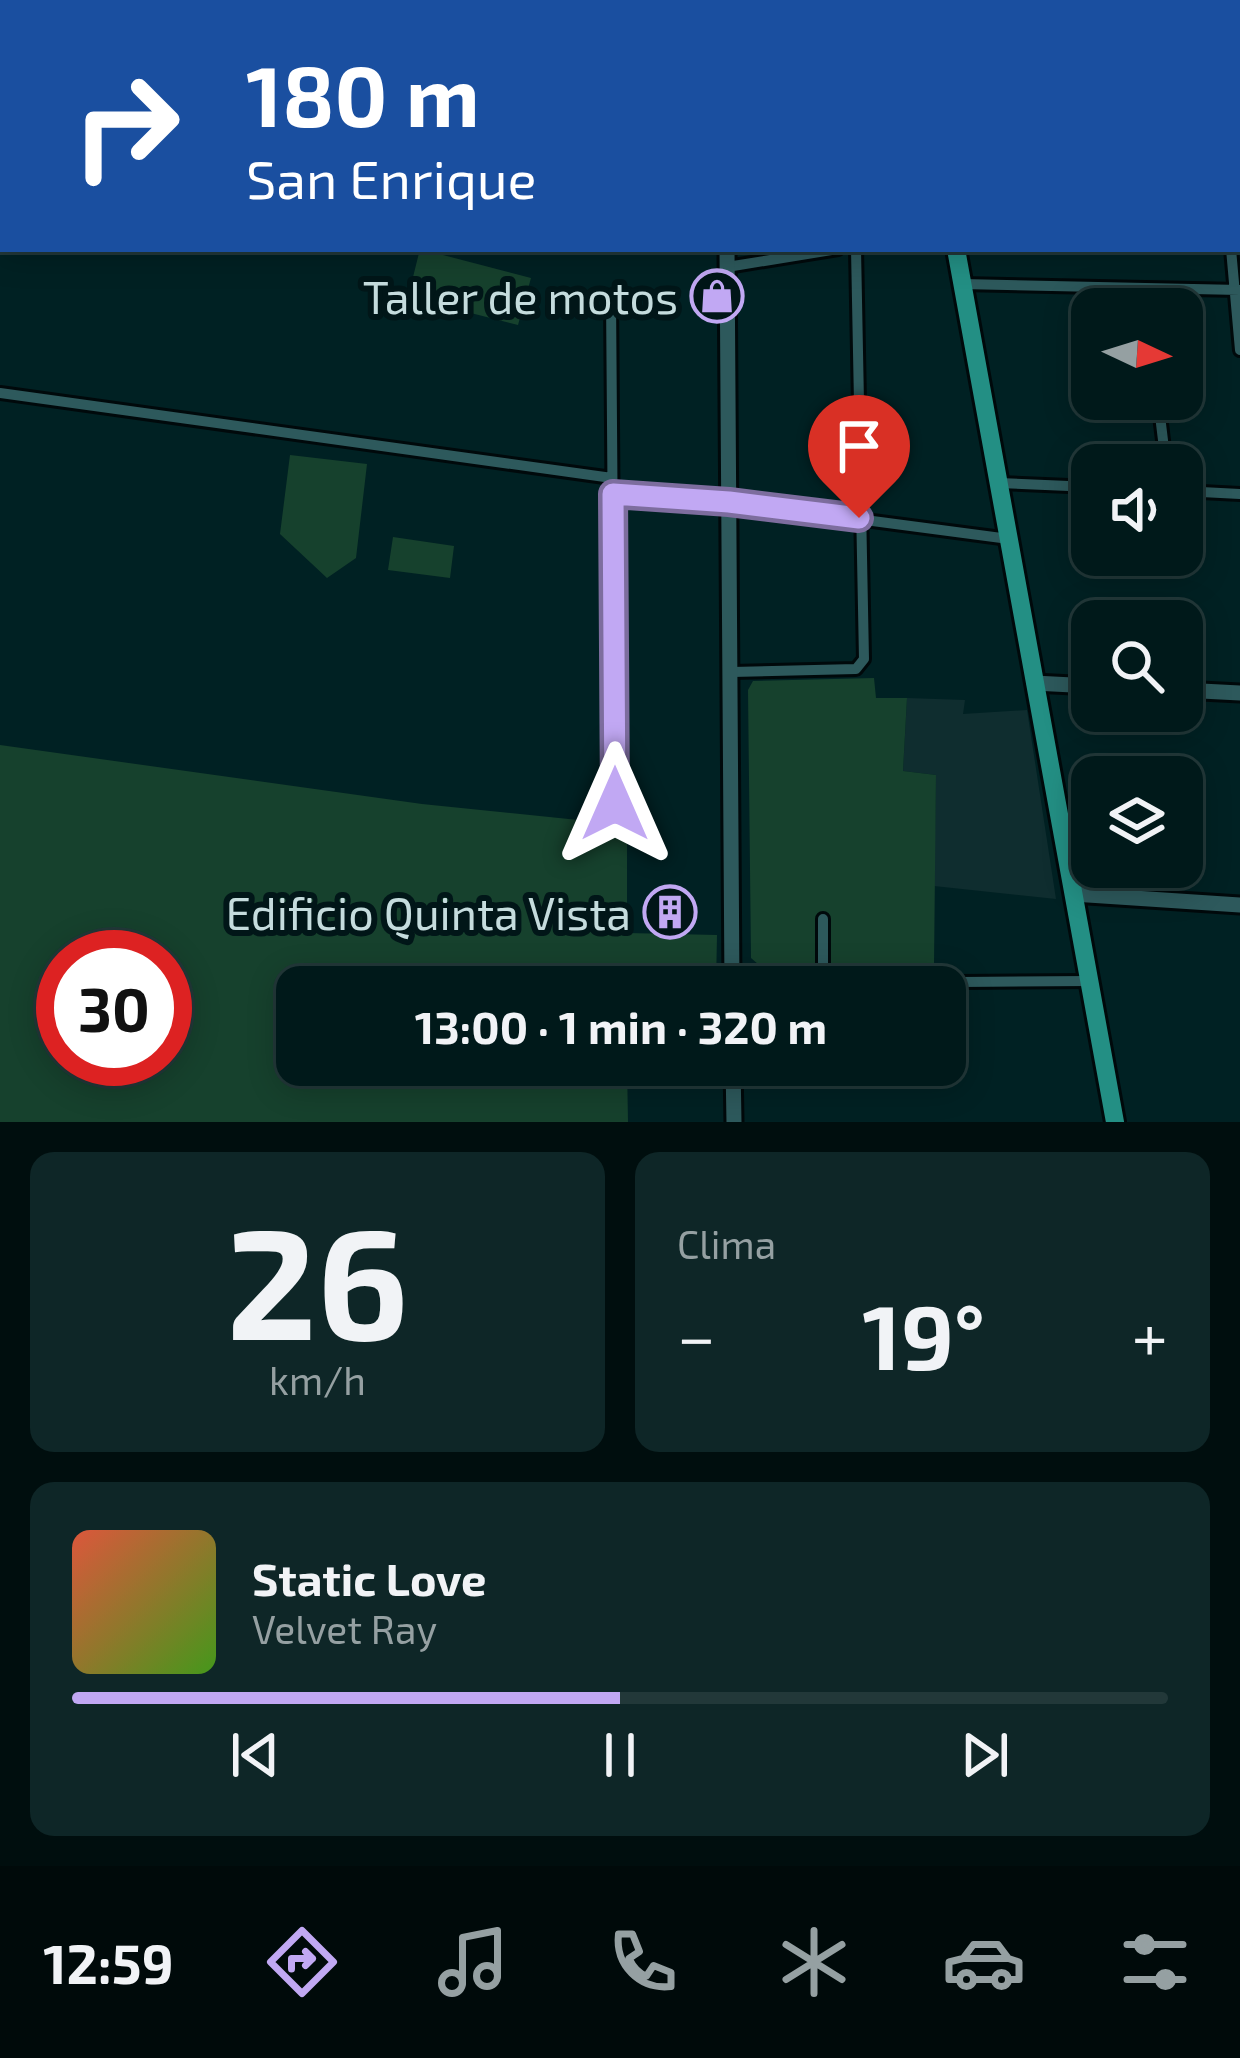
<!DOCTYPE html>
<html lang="es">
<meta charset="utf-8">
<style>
body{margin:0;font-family:"Exo 2",sans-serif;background:#0e2627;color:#f1f3f6;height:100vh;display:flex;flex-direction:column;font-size:45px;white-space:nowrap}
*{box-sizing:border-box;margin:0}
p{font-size:39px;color:#95a0a2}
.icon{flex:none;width:66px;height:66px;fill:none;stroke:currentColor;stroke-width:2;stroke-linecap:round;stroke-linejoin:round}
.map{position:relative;height:1122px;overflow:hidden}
.details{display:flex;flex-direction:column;gap:30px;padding:30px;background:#000e0e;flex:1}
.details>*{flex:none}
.guide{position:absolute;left:0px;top:0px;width:1242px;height:252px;box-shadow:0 6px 30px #0003,0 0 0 3px #223839;background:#1a4fa0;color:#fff;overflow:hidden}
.needle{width:78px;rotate:94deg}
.controls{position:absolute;left:1071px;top:288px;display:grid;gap:24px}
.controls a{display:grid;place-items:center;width:132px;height:132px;border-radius:24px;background:#00191a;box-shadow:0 6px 30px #0003,0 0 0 3px #223839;font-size:60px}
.speed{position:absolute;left:36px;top:930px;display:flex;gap:24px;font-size:60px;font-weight:700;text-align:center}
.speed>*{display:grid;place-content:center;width:156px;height:156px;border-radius:50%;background:#00191a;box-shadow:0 6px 30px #0003,0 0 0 3px #223839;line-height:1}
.speed .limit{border:18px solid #d22;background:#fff;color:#111}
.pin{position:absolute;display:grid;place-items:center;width:102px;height:102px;color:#fff;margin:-123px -51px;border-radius:50% 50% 50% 0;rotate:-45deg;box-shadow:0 0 12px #0007}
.pin .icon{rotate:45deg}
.me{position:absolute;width:132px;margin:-66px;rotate:0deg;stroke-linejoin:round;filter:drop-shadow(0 0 9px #0008)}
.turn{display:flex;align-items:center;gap:42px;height:252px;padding:0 48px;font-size:54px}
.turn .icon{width:156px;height:156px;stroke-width:2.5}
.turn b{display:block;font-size:84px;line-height:102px}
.big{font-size:90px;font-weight:700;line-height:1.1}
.details .tile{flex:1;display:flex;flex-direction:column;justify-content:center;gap:18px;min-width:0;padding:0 42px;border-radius:24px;background:#0e2627}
.details .dial{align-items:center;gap:0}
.dial b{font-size:156px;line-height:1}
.song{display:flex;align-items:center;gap:36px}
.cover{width:144px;height:144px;border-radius:18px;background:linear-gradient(135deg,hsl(10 70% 55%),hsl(100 70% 35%))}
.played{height:12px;border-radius:6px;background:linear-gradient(90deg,#c1a8f3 50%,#223839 50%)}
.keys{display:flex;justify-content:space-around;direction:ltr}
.heat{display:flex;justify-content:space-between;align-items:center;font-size:66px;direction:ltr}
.details .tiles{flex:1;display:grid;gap:30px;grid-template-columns:1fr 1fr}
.tile:last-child{grid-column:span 2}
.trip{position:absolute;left:276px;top:966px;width:690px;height:120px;border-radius:24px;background:#00191a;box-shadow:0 6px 30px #0003,0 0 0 3px #223839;font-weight:700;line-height:120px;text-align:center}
.menu{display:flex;height:192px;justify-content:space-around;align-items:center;background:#000a0a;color:#95a0a2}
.menu .icon{width:84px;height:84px}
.menu .current{color:#c1a8f3}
.menu b{font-size:54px;color:#f1f3f6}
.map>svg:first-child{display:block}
</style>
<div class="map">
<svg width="1240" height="1122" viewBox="0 0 1240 1122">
<rect width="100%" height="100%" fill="#002123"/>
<path fill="#0f2d2f" d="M907,698l58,2 -2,14 64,-4 29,189 -122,-13 2,-111 -33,-4z"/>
<path fill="#16412d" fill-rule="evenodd" d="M420,249l111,29 -13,47 -110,-28z
M290,455l77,9 -11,94 -29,20 -47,-44z
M393,537l61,9 -4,32 -62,-8z
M874,678l2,20h31l-4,73 33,4 -2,190 -176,-1 -7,-6 -3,-268 5,-9z
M0,745l422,59 205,21v108l90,2 -1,52h-419v78h330l1,57h-628zM165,957v102h-102v-102z"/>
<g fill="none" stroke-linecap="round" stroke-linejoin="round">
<path stroke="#1e3d3f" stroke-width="21" stroke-dasharray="21 10" stroke-linecap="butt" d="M1239,65h1
M1239,83h1"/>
<g stroke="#00090b" stroke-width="16">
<path id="street" d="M39,0l1,3
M192,0v3
M441,0v3
M1210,0v3
M1231,249l9,101
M727,267l111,-18
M962,284l278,6
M611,297l4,507
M0,393l612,85
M1158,399l8,66
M999,483l93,4
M1182,491l58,3
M613,494l116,8 280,37
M732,672l124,-3 8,-10 -8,-410
M732,984l357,-3
M823,987v-68"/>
</g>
<g stroke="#00090b" stroke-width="21">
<path id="secondary" d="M697,0l1,3
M0,16l3,1
M1239,57h1
M0,87l3,1
M1239,93h1
M727,249l5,738
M1034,683l58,3
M1182,690l58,3
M1073,894l167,11
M733,1065l1,57"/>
</g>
<g stroke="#00090b" stroke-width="24">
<path id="primary" d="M912,0v3
M956,249l159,873"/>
</g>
<g stroke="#00090b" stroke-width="27">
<path id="highway" d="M0,39l3,1
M0,64l3,1"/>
</g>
<use href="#street" stroke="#2d595c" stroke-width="10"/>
<use href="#secondary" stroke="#2d595c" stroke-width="15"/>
<use href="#primary" stroke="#238f84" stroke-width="18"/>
<use href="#highway" stroke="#1db39f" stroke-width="21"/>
</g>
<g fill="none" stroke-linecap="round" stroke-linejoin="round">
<g stroke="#7d6d9e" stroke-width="30">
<path id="route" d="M615,804l-2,-310 116,8 130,16"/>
</g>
<use href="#route" stroke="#c1a8f3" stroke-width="21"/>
</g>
<defs>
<g id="shop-ring" transform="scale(2.7)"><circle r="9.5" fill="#011618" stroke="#c1a8f3" stroke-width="1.5"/><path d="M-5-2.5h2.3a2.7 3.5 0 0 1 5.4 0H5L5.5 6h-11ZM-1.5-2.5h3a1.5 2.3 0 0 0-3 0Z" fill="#c1a8f3"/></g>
<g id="building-ring" transform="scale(2.7)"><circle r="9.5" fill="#011618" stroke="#c1a8f3" stroke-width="1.5"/><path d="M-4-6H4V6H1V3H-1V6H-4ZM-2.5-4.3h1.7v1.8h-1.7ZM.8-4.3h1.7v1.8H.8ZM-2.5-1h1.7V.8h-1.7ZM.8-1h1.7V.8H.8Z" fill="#c1a8f3"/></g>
</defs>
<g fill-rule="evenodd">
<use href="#shop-ring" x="717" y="296"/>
<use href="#building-ring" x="670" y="912"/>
</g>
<g text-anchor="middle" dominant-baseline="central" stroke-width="12" stroke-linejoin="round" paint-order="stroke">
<g font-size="45" fill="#c5dcdd" stroke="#011618" text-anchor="end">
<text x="678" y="296">Taller de motos</text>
<text x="631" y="912">Edificio Quinta Vista</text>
</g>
</g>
</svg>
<div class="controls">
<a><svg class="needle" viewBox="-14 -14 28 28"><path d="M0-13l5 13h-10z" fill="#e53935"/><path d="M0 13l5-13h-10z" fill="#95a0a2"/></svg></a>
<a><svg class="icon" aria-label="sound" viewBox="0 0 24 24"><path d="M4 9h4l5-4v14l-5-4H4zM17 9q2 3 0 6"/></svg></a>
<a><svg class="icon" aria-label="search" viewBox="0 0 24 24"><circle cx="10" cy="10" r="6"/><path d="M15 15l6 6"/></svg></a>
<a><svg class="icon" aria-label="layers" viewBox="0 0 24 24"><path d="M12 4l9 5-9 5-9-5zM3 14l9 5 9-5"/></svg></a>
</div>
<div class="speed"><div class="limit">30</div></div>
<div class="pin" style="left:859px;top:518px;background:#d93025"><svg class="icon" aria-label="arrive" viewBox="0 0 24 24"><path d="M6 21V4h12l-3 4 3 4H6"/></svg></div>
<svg class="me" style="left:615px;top:804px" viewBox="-20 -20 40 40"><path d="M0-17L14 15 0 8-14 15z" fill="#c1a8f3" stroke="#fff" stroke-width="4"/></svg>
<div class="trip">13:00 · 1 min · 320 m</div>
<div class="guide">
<div class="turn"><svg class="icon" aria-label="right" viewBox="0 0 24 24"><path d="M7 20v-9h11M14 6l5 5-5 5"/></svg><div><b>180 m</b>San Enrique</div></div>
</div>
</div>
<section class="details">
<div class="tiles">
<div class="tile dial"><b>26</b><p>km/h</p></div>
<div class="tile"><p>Clima</p>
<div class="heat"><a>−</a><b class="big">19°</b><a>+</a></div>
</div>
<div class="tile">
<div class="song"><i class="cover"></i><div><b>Static Love</b><p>Velvet Ray</p></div></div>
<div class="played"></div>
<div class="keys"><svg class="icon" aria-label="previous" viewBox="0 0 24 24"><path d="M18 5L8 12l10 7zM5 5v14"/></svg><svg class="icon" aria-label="pause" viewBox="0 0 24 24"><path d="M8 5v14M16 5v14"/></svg><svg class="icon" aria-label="next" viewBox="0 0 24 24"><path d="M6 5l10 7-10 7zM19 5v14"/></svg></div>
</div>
</div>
</section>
<nav class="menu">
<b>12:59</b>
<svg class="icon current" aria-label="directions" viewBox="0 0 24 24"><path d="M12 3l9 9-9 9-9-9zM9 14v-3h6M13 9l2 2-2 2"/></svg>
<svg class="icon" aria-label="music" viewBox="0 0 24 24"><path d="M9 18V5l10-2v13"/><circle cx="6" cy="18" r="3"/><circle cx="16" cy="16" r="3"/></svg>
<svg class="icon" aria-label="phone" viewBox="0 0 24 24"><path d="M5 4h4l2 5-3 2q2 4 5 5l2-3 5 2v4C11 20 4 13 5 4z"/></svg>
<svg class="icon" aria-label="climate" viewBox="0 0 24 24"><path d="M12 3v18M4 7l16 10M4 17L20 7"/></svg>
<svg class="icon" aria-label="car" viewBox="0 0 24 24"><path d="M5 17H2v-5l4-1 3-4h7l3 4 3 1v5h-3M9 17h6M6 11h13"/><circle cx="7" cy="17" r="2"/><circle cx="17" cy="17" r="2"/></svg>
<svg class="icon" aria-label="filters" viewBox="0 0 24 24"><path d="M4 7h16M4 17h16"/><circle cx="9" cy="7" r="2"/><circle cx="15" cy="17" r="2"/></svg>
</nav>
